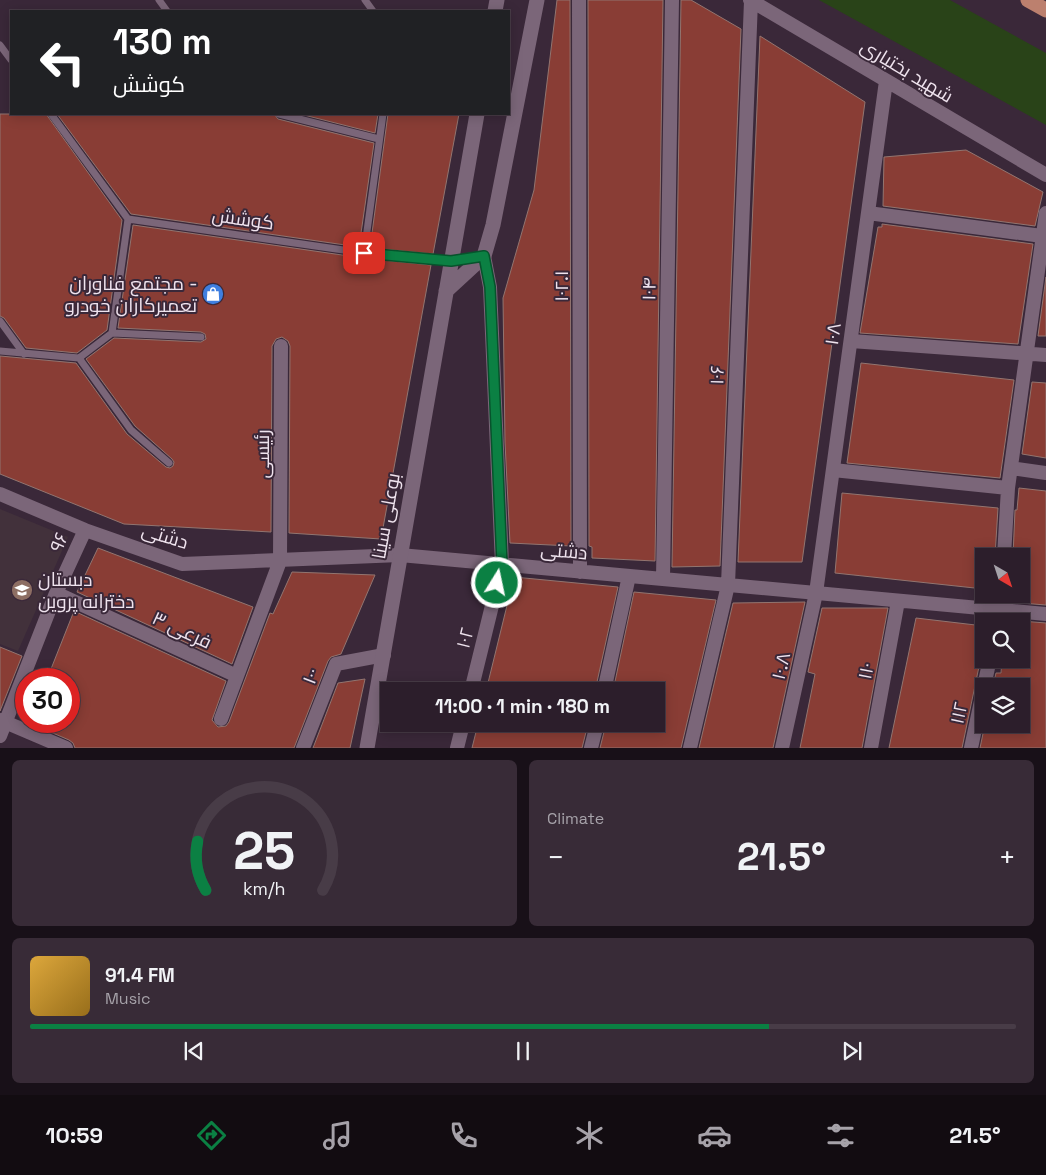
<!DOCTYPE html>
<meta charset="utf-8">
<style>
body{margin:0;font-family:"Space Grotesk",Cairo,sans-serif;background:#382b37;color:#f1f3f6;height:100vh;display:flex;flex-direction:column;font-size:19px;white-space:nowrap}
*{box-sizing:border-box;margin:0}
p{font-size:16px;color:#a6a2a9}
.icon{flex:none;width:28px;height:28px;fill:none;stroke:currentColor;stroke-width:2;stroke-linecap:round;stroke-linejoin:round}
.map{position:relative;height:748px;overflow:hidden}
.panel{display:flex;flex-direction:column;gap:12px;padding:12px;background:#181018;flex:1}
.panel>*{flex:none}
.guide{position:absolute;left:10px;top:10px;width:500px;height:105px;border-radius:0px;box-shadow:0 2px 12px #0003,0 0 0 1px #483c47;background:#202124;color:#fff;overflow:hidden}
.needle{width:32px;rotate:141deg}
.controls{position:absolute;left:975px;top:548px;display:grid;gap:10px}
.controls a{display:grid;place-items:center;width:55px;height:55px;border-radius:0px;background:#2c1e2b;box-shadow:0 2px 12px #0003,0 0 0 1px #483c47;font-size:25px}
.speed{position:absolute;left:15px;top:668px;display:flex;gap:10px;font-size:25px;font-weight:700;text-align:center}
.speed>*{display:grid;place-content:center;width:65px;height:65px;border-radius:50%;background:#2c1e2b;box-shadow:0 2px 12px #0003,0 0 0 1px #483c47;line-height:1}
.speed .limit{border:8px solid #d22;background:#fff;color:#111}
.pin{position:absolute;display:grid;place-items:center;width:42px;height:42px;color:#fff;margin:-21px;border-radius:10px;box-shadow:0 2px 8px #0006}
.me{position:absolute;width:55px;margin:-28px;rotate:10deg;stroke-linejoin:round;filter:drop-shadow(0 0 4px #0008)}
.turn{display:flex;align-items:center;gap:18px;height:105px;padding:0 20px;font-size:22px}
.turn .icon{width:65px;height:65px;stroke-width:2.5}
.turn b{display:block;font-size:35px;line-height:42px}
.big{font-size:38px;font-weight:600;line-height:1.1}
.panel .widget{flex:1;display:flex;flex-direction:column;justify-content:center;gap:8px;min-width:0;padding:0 18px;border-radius:8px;background:#382b37}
.panel .dial{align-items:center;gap:0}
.dial svg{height:130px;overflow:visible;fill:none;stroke:#483c47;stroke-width:7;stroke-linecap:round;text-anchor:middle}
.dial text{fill:#f1f3f6;stroke:none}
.song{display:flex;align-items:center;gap:15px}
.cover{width:60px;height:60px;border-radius:8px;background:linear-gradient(135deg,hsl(40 70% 55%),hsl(40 70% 35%))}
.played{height:5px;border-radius:2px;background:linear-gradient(90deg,#0b8043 75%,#483c47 75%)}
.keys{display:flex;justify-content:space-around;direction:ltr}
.heat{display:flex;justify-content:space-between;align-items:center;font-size:28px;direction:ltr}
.panel .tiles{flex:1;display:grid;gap:12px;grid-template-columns:1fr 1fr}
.widget:last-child{grid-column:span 2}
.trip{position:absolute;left:380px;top:682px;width:285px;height:50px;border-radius:0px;background:#2c1e2b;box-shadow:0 2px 12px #0003,0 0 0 1px #483c47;font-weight:600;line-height:50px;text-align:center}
.menu{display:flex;height:80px;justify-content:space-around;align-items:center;background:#120c11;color:#a6a2a9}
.menu .icon{width:35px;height:35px}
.menu .current{color:#0b8043}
.menu b{font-size:22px;color:#f1f3f6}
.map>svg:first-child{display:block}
</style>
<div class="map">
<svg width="1046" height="748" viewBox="0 0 1046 748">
<rect width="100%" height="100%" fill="#3a2839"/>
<path fill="#42313b" d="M0,509l68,28 -50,114 -18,-7z"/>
<path fill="#294318" d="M819,0h131l96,53v72z"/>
<path fill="#893d35" stroke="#927570" d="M557,0h13l1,546 -61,-3 -5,-101 -2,-144 31,-108z
M588,0h75l-8,561 -63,-3v-11l-3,-1z
M681,0h10l50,29 -21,537 -48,1z
M760,36l105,66 -63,460h-64z
M0,114h46l76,106 -15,110 -30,23 -51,-5 -22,-30 -4,-2z
M57,114h217l4,5 96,24 -15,104 -228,-33z
M300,114h78l-3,19z
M388,114h71l-26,140 -63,-6z
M966,150l77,42 -8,34 -152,-20 1,-49z
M882,224l151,20 -15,100 -158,-11 18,-106h4z
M133,225l230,33 68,7 -50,274 -92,-6 1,-187 -2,-5 -6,-4 -6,2 -4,7 -1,186 -147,-8 -124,-50v-118l76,7 51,71 39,33 4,1 3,-2 1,-4 -2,-3 -37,-33 -49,-67 28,-21 87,4 5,-3 -1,-5 -4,-2 -83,-4z
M1046,277v59h-8z
M861,363l153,17 -14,98 -153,-15z
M1032,382l14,1v75l-24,-4z
M1019,488l27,3v114l-25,-2v-47h-8l2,-46h2z
M842,493l156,15 -3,48h-11v33l-149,-16z
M98,548l155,59 -21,57 -155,-72z
M292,572l83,3 -34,79 -10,3 -3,4 -34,87h-219l-2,-5 -4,-3 -44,-19h44v-42h-22l27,-68 152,70 -14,39 6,7 8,-1 3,-4 41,-109 3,1z
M514,577l104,10 -23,104h-109z
M634,592l82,8 -35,148h-81l6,-24h50v-33h-43z
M805,602l-32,146h-74l34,-145z
M822,608h66l-26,140h-62l15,-74 -7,-2z
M916,618l68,8v27l-3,4 -19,91h-73z
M1021,621l25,2v125h-66l5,-24h36v-38h-28l3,-13h5l1,-14h19z
M0,647l22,9 -22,55z
M365,679l-15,69h-37l25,-65z
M478,724h110l-6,24h-110z"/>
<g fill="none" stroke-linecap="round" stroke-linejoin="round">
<path stroke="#7b6679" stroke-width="7" d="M159,0l8,11
M365,0l8,11
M0,45l11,15
M51,114l77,105 236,34 87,8 28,-4
M279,114l100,25
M364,253l19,-139
M0,321l24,33
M112,333l89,4
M0,351l79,7 33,-25 16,-114
M79,358l52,72 38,33"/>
<path stroke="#7b6679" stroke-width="14" d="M579,0l1,572
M750,0l296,175
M868,213l174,23
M851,341l195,14
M1011,468l35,5
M833,470l175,18
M0,494l85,36 97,34 218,-9 646,59
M1004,556l4,-68 38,-275
M663,579l9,-579
M56,593l181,83
M998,621l4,-27
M984,686l6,-27
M471,691l31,-126 -12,-278 -6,-31
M604,691l25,-115
M221,719l59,-158 1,-215
M0,720l66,28
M0,736l56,-143 29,-63
M303,748l33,-84 48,-9
M457,748l6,-24
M591,748l6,-24
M690,748l38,-163 23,-584
M782,748l34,-155 70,-512
M871,748l27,-147
M971,748l13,-61"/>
<path stroke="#7b6679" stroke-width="15" d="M495,11l2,-11
M446,291l38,-35 9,-31 44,-225
M367,748l110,-634"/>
<path stroke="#bc806e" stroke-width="15" d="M1028,0l18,10"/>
</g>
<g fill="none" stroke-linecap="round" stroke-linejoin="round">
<g stroke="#07532c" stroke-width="12">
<path id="route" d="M364,253l87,8 33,-5 6,31 12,277 -5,19"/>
</g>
<use href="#route" stroke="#0b8043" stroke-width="9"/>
</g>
<defs>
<g id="shop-disc" transform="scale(1.125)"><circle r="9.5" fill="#3f7fe0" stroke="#3a2839"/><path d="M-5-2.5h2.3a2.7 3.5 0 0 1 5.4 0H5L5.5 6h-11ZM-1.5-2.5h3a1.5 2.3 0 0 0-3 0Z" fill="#fff"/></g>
<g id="school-disc" transform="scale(1.125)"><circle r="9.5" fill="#8d6e63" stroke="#3a2839"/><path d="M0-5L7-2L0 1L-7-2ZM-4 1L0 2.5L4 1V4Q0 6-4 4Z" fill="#fff"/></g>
</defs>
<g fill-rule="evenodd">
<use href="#shop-disc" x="213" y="294"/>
<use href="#school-disc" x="22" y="590"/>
</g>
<g text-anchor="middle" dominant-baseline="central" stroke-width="4" stroke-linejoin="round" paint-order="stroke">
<g font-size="19" fill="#efe3ee" stroke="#3a2839">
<text transform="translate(907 71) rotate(31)">شهید بختیاری</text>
<text transform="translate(243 219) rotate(8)">کوشش</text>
<text transform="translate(561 286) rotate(-90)">۱۰۲.۱</text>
<text transform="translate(649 289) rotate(-89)">۱۰۴</text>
<text transform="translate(833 334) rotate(-82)">۱۰۸</text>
<text transform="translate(717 375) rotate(-88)">۱۰۶</text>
<text transform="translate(262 454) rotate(-90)">رئیسی</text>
<text transform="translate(386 516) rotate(-80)">بوعلی سینا</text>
<text transform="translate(165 536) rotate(17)">دشتی</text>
<text transform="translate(59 542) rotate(-66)">۹۶</text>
<text transform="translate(564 551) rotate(5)">دشتی</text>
<text transform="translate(182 630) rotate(25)">فرعی ۳</text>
<text transform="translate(465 638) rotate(-76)">۱۰۲</text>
<text transform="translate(781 666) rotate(-77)">۱۰.۸</text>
<text transform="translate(866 671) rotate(-79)">۱۱۰</text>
<text transform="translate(311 676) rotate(-69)">۱۰۰</text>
<text transform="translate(959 713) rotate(-78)">۱۱۲</text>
</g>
<g font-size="19" fill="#efe3ee" stroke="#3a2839" text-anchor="end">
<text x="197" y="283">مجتمع فناوران -<tspan x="197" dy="22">تعمیرکاران خودرو</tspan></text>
<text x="38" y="579" text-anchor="start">دبستان<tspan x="38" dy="22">دخترانه پروین</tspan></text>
</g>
</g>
</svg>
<div class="controls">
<a><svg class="needle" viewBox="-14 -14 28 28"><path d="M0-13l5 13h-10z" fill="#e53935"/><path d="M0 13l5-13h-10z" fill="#a6a2a9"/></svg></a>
<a><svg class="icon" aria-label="search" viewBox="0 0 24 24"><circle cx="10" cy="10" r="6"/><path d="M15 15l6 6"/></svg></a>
<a><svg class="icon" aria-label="layers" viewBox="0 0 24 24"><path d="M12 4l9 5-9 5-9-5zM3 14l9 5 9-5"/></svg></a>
</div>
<div class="speed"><div class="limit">30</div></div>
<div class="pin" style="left:364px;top:253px;background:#d93025"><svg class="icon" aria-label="arrive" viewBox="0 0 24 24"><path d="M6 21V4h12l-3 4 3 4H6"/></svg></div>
<svg class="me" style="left:497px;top:583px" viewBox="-20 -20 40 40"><circle r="17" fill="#0b8043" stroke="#fff" stroke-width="3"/><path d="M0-11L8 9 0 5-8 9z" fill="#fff"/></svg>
<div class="trip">11:00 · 1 min · 180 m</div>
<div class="guide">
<div class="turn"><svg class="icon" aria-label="left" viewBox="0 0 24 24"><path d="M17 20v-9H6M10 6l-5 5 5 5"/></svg><div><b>130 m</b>کوشش</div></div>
</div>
</div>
<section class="panel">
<div class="tiles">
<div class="widget dial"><svg viewBox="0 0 100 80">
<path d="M14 69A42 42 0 1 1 86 69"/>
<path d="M14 69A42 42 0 0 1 9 39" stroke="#0b8043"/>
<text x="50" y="56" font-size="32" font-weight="700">25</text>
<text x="50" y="72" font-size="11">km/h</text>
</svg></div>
<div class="widget"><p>Climate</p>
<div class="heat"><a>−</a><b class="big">21.5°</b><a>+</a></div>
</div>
<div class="widget">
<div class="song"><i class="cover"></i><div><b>91.4 FM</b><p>Music</p></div></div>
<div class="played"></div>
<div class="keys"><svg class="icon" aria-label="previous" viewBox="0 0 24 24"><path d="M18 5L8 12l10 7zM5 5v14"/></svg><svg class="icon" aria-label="pause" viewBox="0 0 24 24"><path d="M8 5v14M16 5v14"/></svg><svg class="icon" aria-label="next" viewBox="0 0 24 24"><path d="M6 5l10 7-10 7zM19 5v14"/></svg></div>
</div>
</div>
</section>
<nav class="menu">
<b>10:59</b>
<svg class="icon current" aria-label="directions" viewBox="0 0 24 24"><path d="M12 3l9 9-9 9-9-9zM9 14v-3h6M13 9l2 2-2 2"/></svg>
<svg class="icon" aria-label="music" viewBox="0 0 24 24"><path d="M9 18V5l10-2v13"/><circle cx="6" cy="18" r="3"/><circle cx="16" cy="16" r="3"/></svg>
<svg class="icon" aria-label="phone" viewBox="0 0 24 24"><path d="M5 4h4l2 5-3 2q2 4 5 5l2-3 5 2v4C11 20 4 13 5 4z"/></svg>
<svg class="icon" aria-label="climate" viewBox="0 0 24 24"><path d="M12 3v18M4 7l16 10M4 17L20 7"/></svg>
<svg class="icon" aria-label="car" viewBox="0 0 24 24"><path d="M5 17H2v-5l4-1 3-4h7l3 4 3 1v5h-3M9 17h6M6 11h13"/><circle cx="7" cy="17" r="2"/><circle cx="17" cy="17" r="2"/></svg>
<svg class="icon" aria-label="filters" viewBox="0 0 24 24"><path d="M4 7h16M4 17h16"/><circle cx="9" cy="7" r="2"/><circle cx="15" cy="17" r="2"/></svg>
<b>21.5°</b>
</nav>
